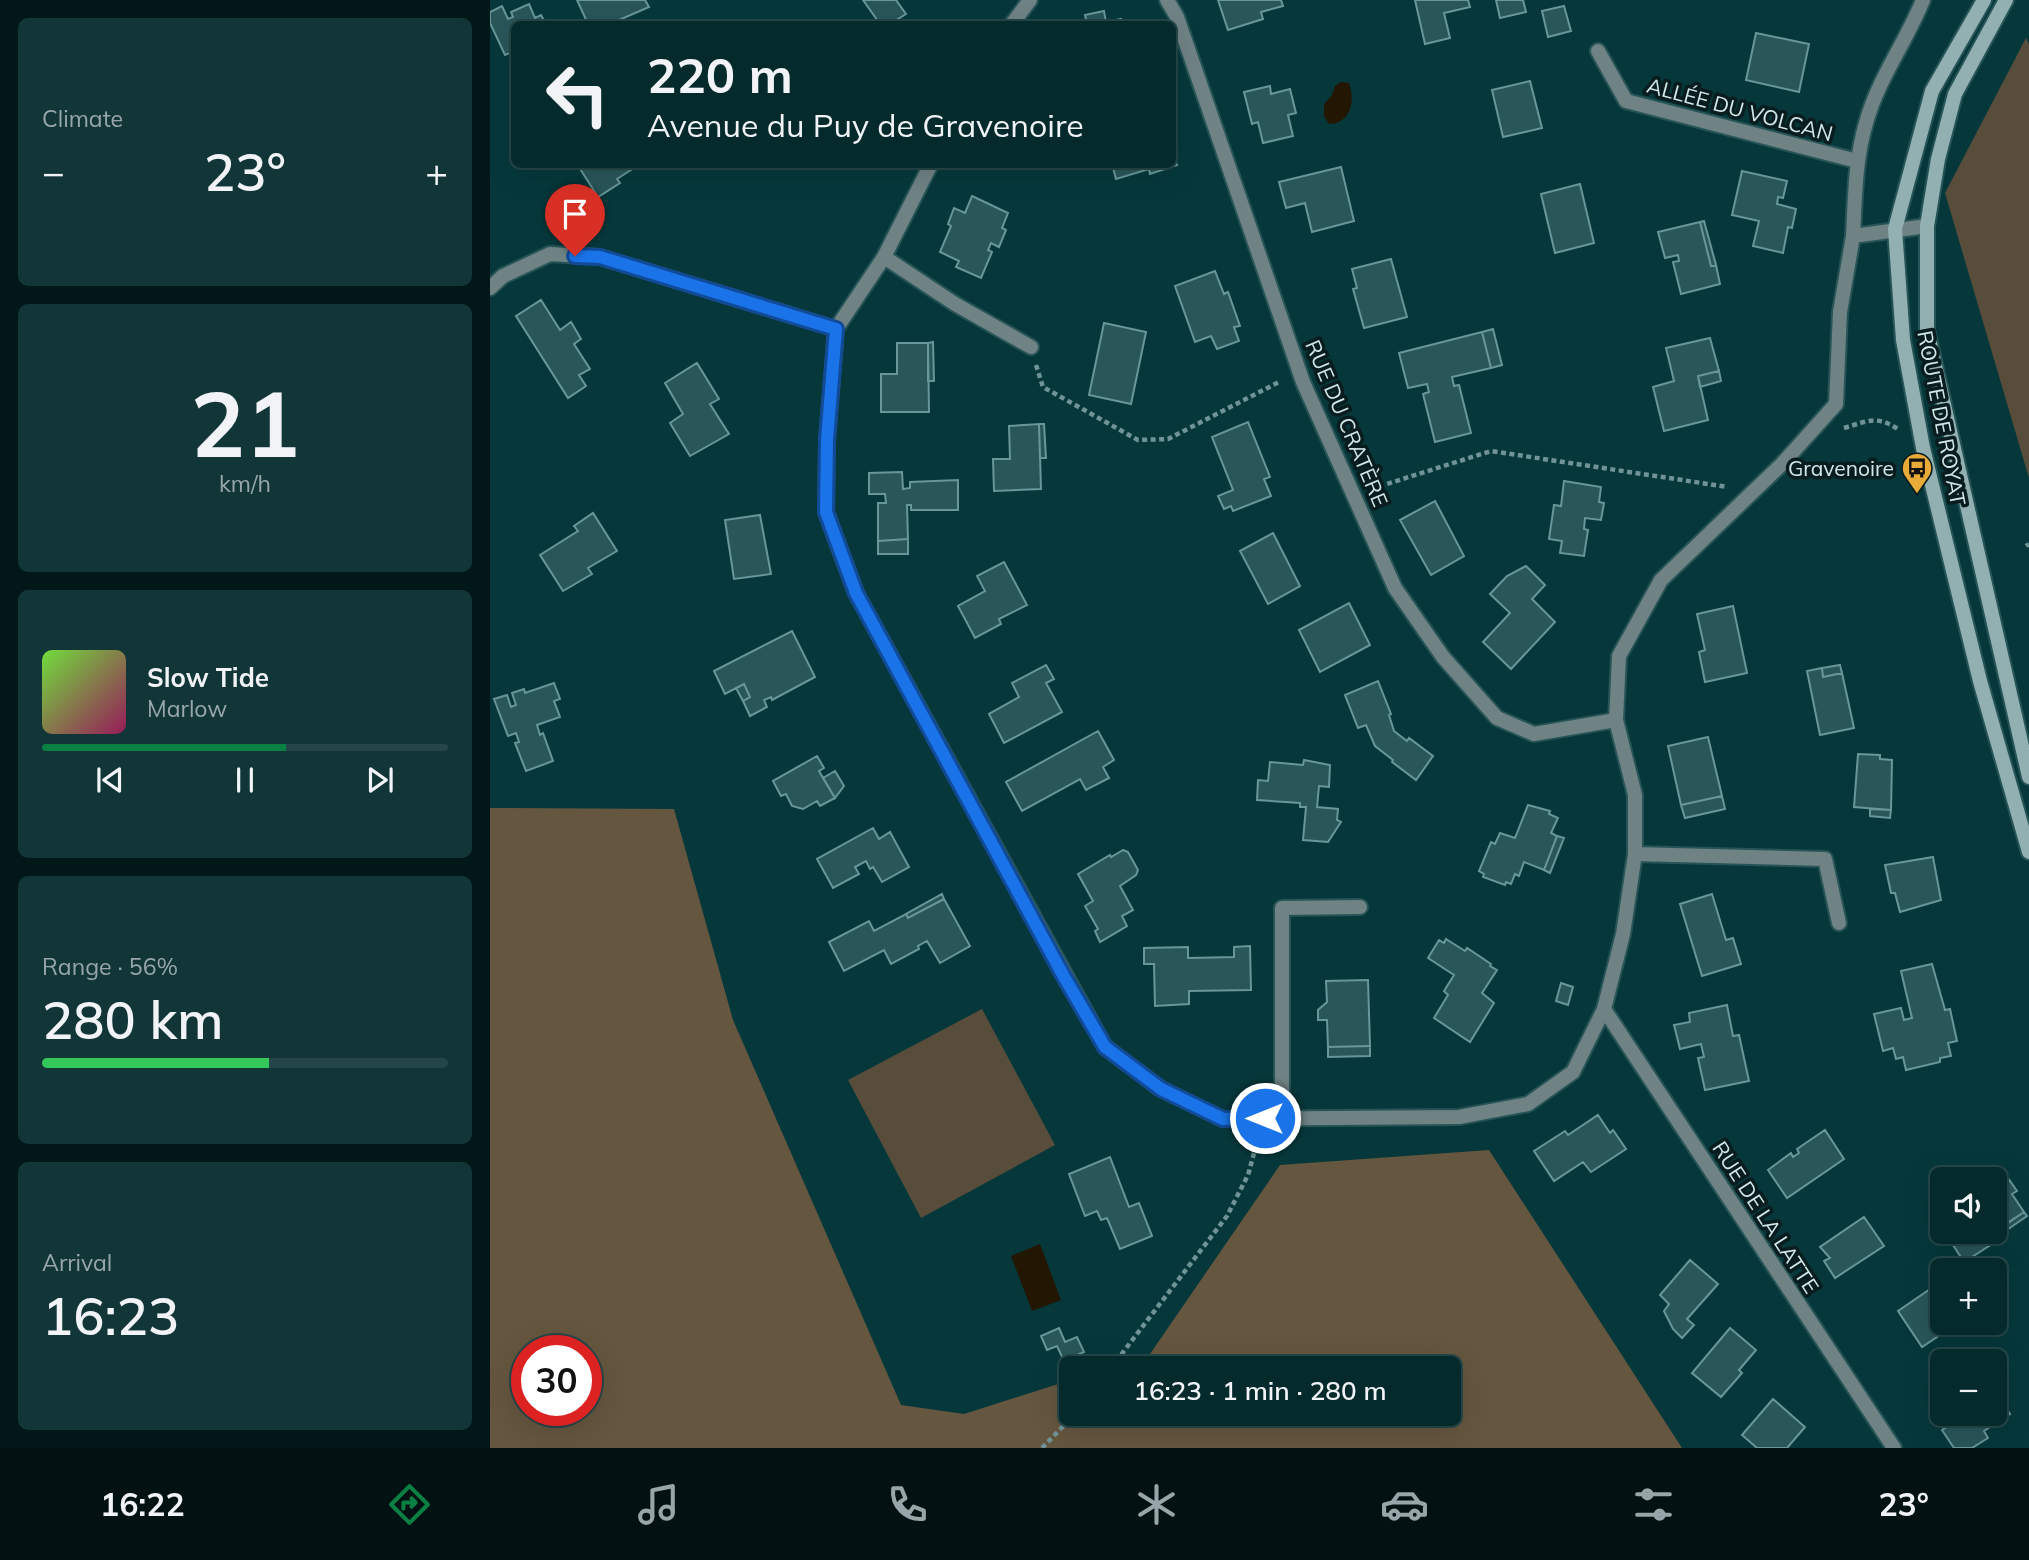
<!DOCTYPE html>
<meta charset="utf-8">
<style>
body{margin:0;font-family:Mulish,sans-serif;background:#123638;color:#f1f3f6;height:100vh;display:flex;flex-direction:column;font-size:26px;white-space:nowrap}
*{box-sizing:border-box;margin:0}
p{font-size:23px;color:#97a7a9}
.icon{flex:none;width:38px;height:38px;fill:none;stroke:currentColor;stroke-width:2;stroke-linecap:round;stroke-linejoin:round}
.map{position:relative;flex:1;overflow:hidden}
.sheet{display:flex;flex-direction:column;gap:18px;padding:18px;background:#021718;width:490px}
.sheet>*{flex:none}
.banner{position:absolute;left:21px;top:21px;width:665px;height:147px;border-radius:10px;box-shadow:0 7px 28px #0002,0 0 0 2px #254648;background:#042a2c;color:#f1f3f6;overflow:hidden}
.controls{position:absolute;left:1440px;top:1167px;display:grid;gap:14px}
.controls a{display:grid;place-items:center;width:77px;height:77px;border-radius:10px;background:#042a2c;box-shadow:0 7px 28px #0002,0 0 0 2px #254648;font-size:35px}
.speed{position:absolute;left:21px;top:1335px;display:flex;gap:14px;font-size:35px;font-weight:700;text-align:center}
.speed>*{display:grid;place-content:center;width:91px;height:91px;border-radius:50%;background:#042a2c;box-shadow:0 7px 28px #0002,0 0 0 2px #254648;line-height:1}
.speed .limit{border:10px solid #d22;background:#fff;color:#111}
.pin{position:absolute;display:grid;place-items:center;width:60px;height:60px;color:#fff;margin:-72px -30px;border-radius:50% 50% 50% 0;rotate:-45deg;box-shadow:0 0 7px #0007}
.pin .icon{rotate:45deg}
.me{position:absolute;width:77px;margin:-38px;rotate:270deg;stroke-linejoin:round;filter:drop-shadow(0 0 5px #0008)}
.turn{display:flex;align-items:center;gap:24px;height:147px;padding:0 21px;font-size:32px}
.turn .icon{width:91px;height:91px;stroke-width:2.5}
.turn b{display:block;font-size:49px;line-height:60px}
.big{font-size:52px;font-weight:600;line-height:1.1}
.sheet .tile{flex:1;display:flex;flex-direction:column;justify-content:center;gap:10px;min-width:0;padding:0 24px;border-radius:10px;background:#123638}
.sheet .dial{align-items:center;gap:0}
.dial b{font-size:91px;line-height:1}
.song{display:flex;align-items:center;gap:21px}
.cover{width:84px;height:84px;border-radius:10px;background:linear-gradient(135deg,hsl(100 70% 55%),hsl(330 70% 35%))}
.played{height:7px;border-radius:4px;background:linear-gradient(90deg,#0b8043 60%,#254648 60%)}
.keys{display:flex;justify-content:space-around;direction:ltr}
.heat{display:flex;justify-content:space-between;align-items:center;font-size:38px;direction:ltr}
.charge{height:10px;border-radius:5px;background:linear-gradient(90deg,#34c759 56%,#254648 0)}
.trip{position:absolute;left:569px;top:1356px;width:402px;height:70px;border-radius:10px;background:#042a2c;box-shadow:0 7px 28px #0002,0 0 0 2px #254648;font-weight:600;line-height:70px;text-align:center}
.dock{display:flex;height:112px;justify-content:space-around;align-items:center;background:#021112;color:#97a7a9}
.dock .icon{width:49px;height:49px}
.dock .selected{color:#0b8043}
.dock b{font-size:32px;color:#f1f3f6}
main{display:flex;flex:1;min-height:0}
.map>svg:first-child{display:block}
</style>
<main>
<section class="sheet">
<div class="tile"><p>Climate</p>
<div class="heat"><a>−</a><b class="big">23°</b><a>+</a></div>
</div>
<div class="tile dial"><b>21</b><p>km/h</p></div>
<div class="tile">
<div class="song"><i class="cover"></i><div><b>Slow Tide</b><p>Marlow</p></div></div>
<div class="played"></div>
<div class="keys"><svg class="icon" aria-label="previous" viewBox="0 0 24 24"><path d="M18 5L8 12l10 7zM5 5v14"/></svg><svg class="icon" aria-label="pause" viewBox="0 0 24 24"><path d="M8 5v14M16 5v14"/></svg><svg class="icon" aria-label="next" viewBox="0 0 24 24"><path d="M6 5l10 7-10 7zM19 5v14"/></svg></div>
</div>
<div class="tile"><p>Range · 56%</p><b class="big">280 km</b><div class="charge"></div></div>
<div class="tile"><p>Arrival</p><b class="big">16:23</b></div>
</section>
<div class="map">
<svg width="1539" height="1448" viewBox="0 0 1539 1448">
<rect width="100%" height="100%" fill="#06383b"/>
<path fill="#584d3b" d="M1536,38l3,6v434l-84,-285z
M492,1009l73,136 -134,73 -73,-138z"/>
<path fill="#65563f" fill-rule="evenodd" d="M0,808l184,1 59,211 168,385 63,9 107,-34v34h378v-46h-344l45,-14 130,-189 209,-15 193,298h-1192zM37,1351h59v59h-59z"/>
<path fill="#231602" d="M851,82l8,1c7,18 1,41 -20,41l-5,-8v-12l8,-9 3,-9z
M550,1244l21,56 -29,11 -21,-55z"/>
<path fill="#295659" stroke="#689699" stroke-width="2" d="M87,0h68l4,7 -39,17h-22z
M373,0h33l10,14 -16,10h-10z
M728,0h63l2,6 -22,6 2,7 -35,11z
M925,0h53l2,7 -26,6 6,25 -25,6z
M1006,0h27l3,12 -26,6z
M39,4l6,14 6,-3 5,9h-32v37l-4,-8 -5,2 -15,-32v-11l12,-6 6,13 5,-2 -2,-5z
M1074,6l7,25 -23,6 -6,-26z
M614,11l2,11 15,-3 1,5h-35l-2,-9z
M1266,33l53,11 -10,48 -53,-12z
M1040,81l12,47 -39,9 -11,-47z
M780,86l1,8 19,-5 6,24 -8,2 5,21 -30,7 -5,-21 -6,2 -8,-32z
M682,151l5,14 -27,9 -1,-5 -33,10 -4,-15h60z
M87,164h55l2,4 -17,11 3,4 -22,14z
M851,167l13,54 -42,11 -7,-29 -19,5 -7,-26z
M1252,171l45,10 -4,17 -5,-1 -1,7 19,5 -4,19 -4,-1 -5,26 -30,-7 6,-25 -27,-6z
M1090,184l14,59 -39,10 -14,-59z
M482,196l36,17 -6,15 4,2 -7,17 -8,-4 -3,7 4,2 -11,26 -25,-11 3,-6 -19,-9 11,-26 -3,-2 6,-16 11,5z
M1214,221l12,44 -5,1 -11,-44z
M1210,222l11,44 5,-1 4,19 -39,10 -8,-32 6,-1 -1,-6 -13,3 -7,-26z
M901,259l16,58 -43,11 -11,-39 4,-1 -5,-19z
M725,271l9,23 4,-2 12,34 -6,1 5,14 -22,8 -6,-13 -16,6 -20,-56z
M51,300l19,30 11,-8 10,17 -7,5 16,25 -11,6 7,11 -18,12 -52,-82z
M614,323l42,9 -15,72 -42,-9z
M1003,329l9,36 -11,3 -9,-36z
M992,332l9,36 -39,9 2,9 5,-1 12,48 -36,9 -12,-48 6,-2 -2,-8 -19,4 -9,-35z
M1220,338l9,33 -21,5 10,44 -44,11 -11,-44 21,-6 -8,-33z
M443,342l1,39h-6v-38z
M407,343h31l1,69h-48v-38h16z
M207,363l22,36 -9,5 19,30 -39,22 -20,-33 13,-9 -18,-31z
M1229,371l2,10 -21,6 -2,-11z
M758,422l22,55 -6,2 7,17 -38,15 -2,-5 -7,3 -6,-13 15,-6 -21,-53z
M549,424l2,65 -47,2 -1,-32h17l-1,-33z
M549,424h5l2,34h-6z
M412,472l1,17 7,-1v-6l48,-2v30h-47v-5h-4l1,34 -30,2v-38h8l-1,-9h-16v-21z
M1074,481l37,6 -2,15 5,1 -3,17 -16,-2 -1,11 4,1 -4,26 -24,-3 2,-12 -13,-2 5,-34 7,1z
M945,501l29,55 -33,19 -31,-55z
M103,513l24,38 -29,17 4,6 -29,17 -23,-36 38,-24 -4,-5z
M270,515l11,59 -37,5 -9,-59z
M783,533l27,53 -32,18 -28,-53z
M418,539v15h-30v-13z
M514,562l23,43 -28,14 2,5 -26,14 -17,-32 27,-15 -8,-15z
M1036,566l19,19 -13,14 23,23 -44,47 -28,-27 27,-29 -20,-19 17,-18z
M859,603l21,42 -50,27 -21,-42z
M1243,606l14,67 -42,9 -6,-30 6,-2 -8,-36z
M302,631l23,46 -43,23 -1,-3 -7,3 3,7 -17,9 -7,-15 7,-4 -6,-13 -19,10 -11,-23z
M556,665l8,14 -8,4 16,29 -58,31 -15,-29 30,-17 -7,-14z
M1350,665l2,8 -19,4 -1,-9z
M1332,668l1,9 19,-4 12,55 -34,7 -13,-64z
M888,681l13,33 -2,1 5,16 13,10 2,-3 24,18 -17,24 -24,-18 1,-2 -18,-14 -9,-21 -8,3 -13,-33z
M64,683l6,16 -6,2 6,16 -23,8 3,10 3,-2 10,28 -27,10 -11,-28 4,-1 -3,-9 -8,3 -14,-37 13,-4 4,12 5,-2 -4,-12 12,-4 1,4z
M254,684l6,13 -7,4 -7,-13z
M608,731l16,29 -11,7 6,11 -23,12 -6,-11 -58,32 -16,-29z
M1218,737l14,59 -41,9 -13,-59z
M1368,754l22,1v4l12,1 -1,50 -37,-3z
M327,756l7,12 -5,3 16,27 -15,8 -3,-5 -14,8 -11,-3 -6,-12 -5,2 -8,-15z
M814,760l26,5 -1,22 -10,-1 -2,21 21,2 -1,11 4,2 -13,20 -25,-2 3,-33h-6v-4l-43,-3 1,-20 10,1 2,-19 33,3z
M345,771l9,15 -9,12 -12,-20z
M1232,796l3,13 -40,9 -4,-13z
M1038,805l22,6 -1,3 9,4 -7,15 6,3 -13,34 -20,-8 -5,14 -4,-2 -4,10 -5,-2 -1,3 -22,-8 1,-3 -5,-3 12,-29 4,2 5,-11 15,5z
M1380,809l21,1 -1,8 -20,-2z
M383,828l6,11 11,-7 19,35 -27,15 -9,-15 -3,2 -4,-8 -11,6 4,7 -26,14 -16,-29z
M1067,836l7,2 -14,35 -6,-3z
M633,850l5,2 10,18 -2,5 -16,11 13,24 -11,6 5,10 -27,16 -5,-11 3,-2 -13,-23 8,-5 -15,-27 32,-19 1,2z
M1443,857l8,43 -41,12 -5,-19h-4l-6,-28z
M452,894l2,5 -36,19 -2,-4z
M1222,894l14,46 7,-2 8,26 -39,12 -22,-72z
M454,899l26,47 -30,17 -13,-22 -9,5 1,3 -28,15 -7,-14 -40,21 -15,-29 40,-21 5,10 32,-17 2,4z
M956,939l19,12 2,-3 24,16 -1,2 7,4 -15,23 12,10 -24,39 -36,-24 14,-23 -4,-4 10,-16 -26,-17 11,-18 5,3z
M760,946l1,44 -62,1v13l-34,2 -1,-42h-10v-16l44,-1v11l46,-1v-10z
M1442,964l13,46 5,-1 7,32 -9,2 3,13 -11,2v4l-34,8 -3,-13 -7,2 -3,-11 -10,3 -9,-37 27,-6 3,12 8,-2 -11,-47z
M878,980l2,66 -42,1 -1,-27h-9v-10l9,-8 -1,-21z
M1071,983l12,4 -5,18 -12,-4z
M1237,1005l6,31 6,-1 10,46 -44,9 -7,-32 6,-1 -3,-13 -21,5 -6,-24 16,-3 -1,-9z
M880,1046v10l-42,1v-10z
M1108,1115l12,18 3,-3 13,19 -35,23 -8,-10 -29,19 -20,-30 31,-20 3,4z
M1335,1130l19,29 -57,39 -19,-28 23,-17 2,4 6,-4 -2,-4z
M620,1157l19,50 10,-4 13,33 -32,13 -13,-31 -6,2 -4,-9 -12,5 -16,-42z
M1518,1178l9,13 -5,3 12,18 -29,19 5,8 -36,23 -11,-17 11,-8 -3,-5h34v-45z
M1534,1212l3,4 -20,14 -3,-4z
M1374,1217l20,29 -49,32 -11,-17 6,-3 -10,-11z
M1200,1260l28,24 -31,35 7,6 -12,13 -9,-9 -9,-18 5,-7 -9,-9z
M1452,1281v42h16l-36,24 -24,-36z
M569,1328l6,14 12,-5 7,15 -20,9 -7,-15 -10,4 -6,-14z
M1240,1328l26,22 -17,20 3,3 -21,24 -29,-24z
M1505,1392l15,22 -26,17 4,7 -16,10h-18l-12,-18 9,-6 -7,-10h51z
M1283,1399l32,28 -18,21h-30l-15,-13z"/>
<g fill="none" stroke-linecap="round" stroke-linejoin="round">
<g stroke="#265457" stroke-width="18">
<path id="street" d="M677,0l10,17 126,365 92,206 48,69 54,61 37,16 82,-14
M522,24l18,-24
M1108,51l28,50 231,60
M441,164l-47,93 -48,72 -9,111 -1,72 30,81 249,454 56,42 62,30 236,-2 69,-13 45,-32 31,-63 19,-75 12,-80v-59l-19,-75 3,-64 42,-76 121,-116 54,-60 4,-92 13,-76 74,-10
M1363,236c2,-38 2,-76 13,-113 12,-44 40,-81 57,-123
M394,257l71,47 76,43
M0,288l13,-12 47,-22 50,3 236,72
M1145,854l190,5 14,64
M1114,1009l290,439
M792,1118v-210l78,-1"/>
</g>
<g stroke="#265457" stroke-width="18">
<path id="secondary" d="M1494,0l-52,91 -37,138 8,111 20,108 57,233 49,171
M1516,0l-51,94 -17,65 -11,67v104l102,447"/>
</g>
<path stroke="#709496" stroke-width="4.5" stroke-dasharray="5 3.5" stroke-linecap="butt" d="M546,365l7,22 95,53 30,-1 113,-58
M1354,428c24,-7 32,-13 54,1
M881,489l120,-38 237,36
M1536,546l3,-2
M621,1368l116,-152 21,-41 10,-36
M552,1448l33,-34"/>
<use href="#street" stroke="#6f8284" stroke-width="14"/>
<use href="#secondary" stroke="#92b0b2" stroke-width="14"/>
</g>
<g fill="none" stroke-linecap="round" stroke-linejoin="round">
<g stroke="#114b97" stroke-width="18">
<path id="route" d="M85,256l25,1 236,72 -9,111 -1,72 30,81 207,382 42,72 56,42 62,30 42,-1"/>
</g>
<use href="#route" stroke="#1a73e8" stroke-width="12"/>
</g>
<defs>
<g id="bus-pin" transform="scale(1.575)"><path d="M0 17L-7.5 6A9.5 9.5 0 1 1 7.5 6Z" fill="#e8ab37" stroke="#091c1e"/><path d="M-5-6H5V4H4V6H2V4H-2V6H-4V4H-5ZM-3.5-4V0h7V-4ZM-3.5 1.2v1.5H-2V1.2ZM2 1.2v1.5H3.5V1.2Z" fill="#111"/></g>
</defs>
<g fill-rule="evenodd">
<use href="#bus-pin" x="1427" y="468"/>
</g>
<g text-anchor="middle" dominant-baseline="central" stroke-width="7" stroke-linejoin="round" paint-order="stroke">
<g font-size="21" fill="#d1e8ea" stroke="#091c1e">
<text transform="translate(1250 109) rotate(15)">ALLÉE DU VOLCAN</text>
<text transform="translate(1452 418) rotate(79)">ROUTE DE ROYAT</text>
<text transform="translate(857 423) rotate(67)">RUE DU CRATÈRE</text>
<text transform="translate(1276 1217) rotate(57)">RUE DE LA LATTE</text>
</g>
<g font-size="21" fill="#d1e8ea" stroke="#091c1e" text-anchor="end">
<text x="1404" y="468">Gravenoire</text>
</g>
</g>
</svg>
<div class="controls">
<a><svg class="icon" aria-label="sound" viewBox="0 0 24 24"><path d="M4 9h4l5-4v14l-5-4H4zM17 9q2 3 0 6"/></svg></a>
<a>+</a>
<a>−</a>
</div>
<div class="speed"><div class="limit">30</div></div>
<div class="pin" style="left:85px;top:256px;background:#d93025"><svg class="icon" aria-label="arrive" viewBox="0 0 24 24"><path d="M6 21V4h12l-3 4 3 4H6"/></svg></div>
<svg class="me" style="left:775px;top:1118px" viewBox="-20 -20 40 40"><circle r="17" fill="#1a73e8" stroke="#fff" stroke-width="3"/><path d="M0-11L8 9 0 5-8 9z" fill="#fff"/></svg>
<div class="trip">16:23 · 1 min · 280 m</div>
<div class="banner">
<div class="turn"><svg class="icon" aria-label="left" viewBox="0 0 24 24"><path d="M17 20v-9H6M10 6l-5 5 5 5"/></svg><div><b>220 m</b>Avenue du Puy de Gravenoire</div></div>
</div>
</div>
</main>
<nav class="dock">
<b>16:22</b>
<svg class="icon selected" aria-label="directions" viewBox="0 0 24 24"><path d="M12 3l9 9-9 9-9-9zM9 14v-3h6M13 9l2 2-2 2"/></svg>
<svg class="icon" aria-label="music" viewBox="0 0 24 24"><path d="M9 18V5l10-2v13"/><circle cx="6" cy="18" r="3"/><circle cx="16" cy="16" r="3"/></svg>
<svg class="icon" aria-label="phone" viewBox="0 0 24 24"><path d="M5 4h4l2 5-3 2q2 4 5 5l2-3 5 2v4C11 20 4 13 5 4z"/></svg>
<svg class="icon" aria-label="climate" viewBox="0 0 24 24"><path d="M12 3v18M4 7l16 10M4 17L20 7"/></svg>
<svg class="icon" aria-label="car" viewBox="0 0 24 24"><path d="M5 17H2v-5l4-1 3-4h7l3 4 3 1v5h-3M9 17h6M6 11h13"/><circle cx="7" cy="17" r="2"/><circle cx="17" cy="17" r="2"/></svg>
<svg class="icon" aria-label="filters" viewBox="0 0 24 24"><path d="M4 7h16M4 17h16"/><circle cx="9" cy="7" r="2"/><circle cx="15" cy="17" r="2"/></svg>
<b>23°</b>
</nav>
